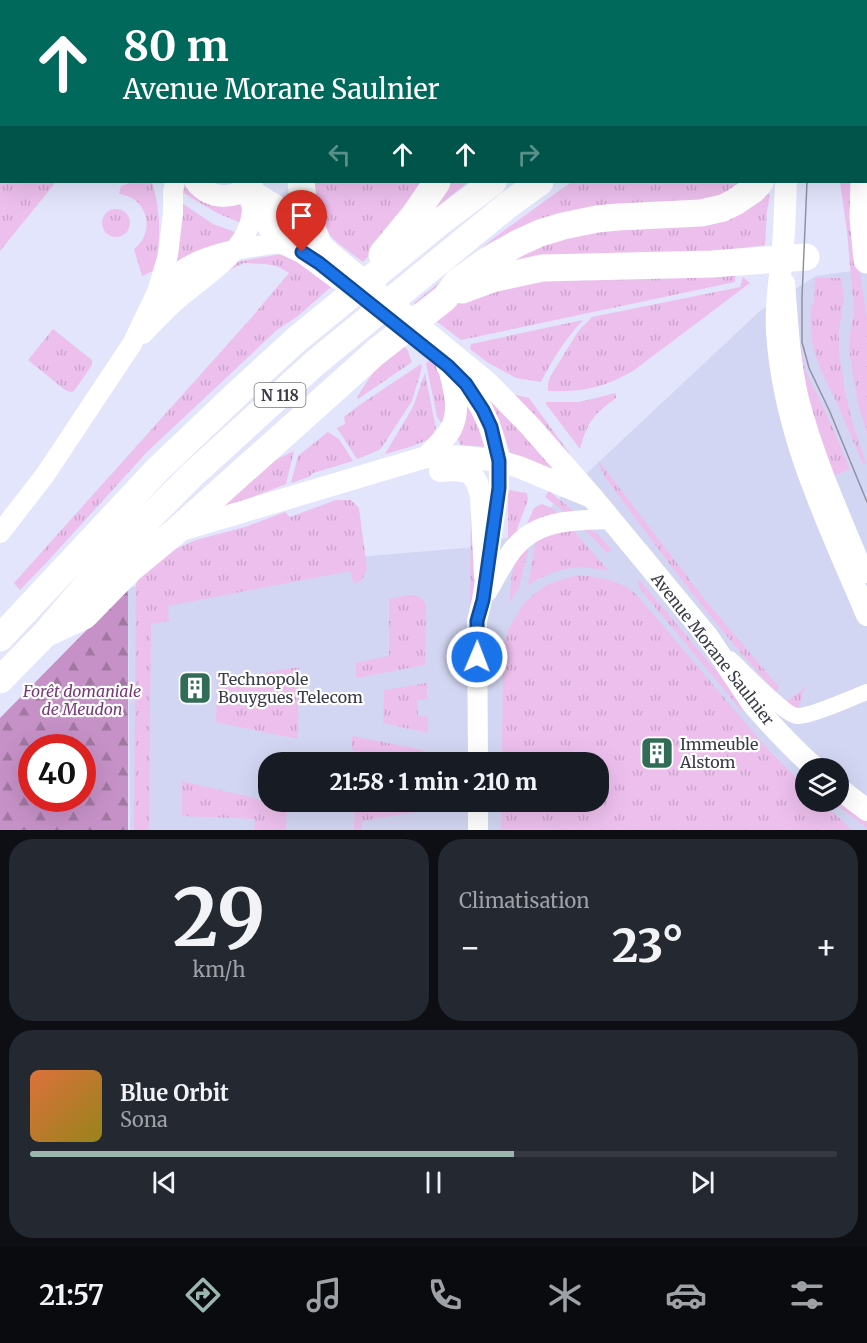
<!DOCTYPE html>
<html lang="fr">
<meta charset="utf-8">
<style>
body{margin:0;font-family:Merriweather,serif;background:#242831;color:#f1f3f6;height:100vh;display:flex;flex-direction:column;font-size:22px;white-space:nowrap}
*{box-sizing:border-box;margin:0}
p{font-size:20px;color:#9ea1a6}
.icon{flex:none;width:33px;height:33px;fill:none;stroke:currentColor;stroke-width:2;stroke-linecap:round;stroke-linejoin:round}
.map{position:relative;height:830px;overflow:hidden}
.panel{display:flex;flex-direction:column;gap:9px;padding:9px;background:#0d0f14;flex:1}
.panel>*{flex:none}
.hud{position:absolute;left:0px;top:0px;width:867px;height:183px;box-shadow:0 6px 24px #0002;background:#00695c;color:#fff;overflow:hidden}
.buttons{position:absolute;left:795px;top:758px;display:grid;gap:12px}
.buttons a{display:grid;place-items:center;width:54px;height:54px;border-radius:50%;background:#171b24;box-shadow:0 6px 24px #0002;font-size:30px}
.speed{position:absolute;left:18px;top:734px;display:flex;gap:12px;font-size:30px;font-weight:700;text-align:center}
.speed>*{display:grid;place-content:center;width:78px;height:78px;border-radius:50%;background:#171b24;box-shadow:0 6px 24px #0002;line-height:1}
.speed .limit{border:9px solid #d22;background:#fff;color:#111}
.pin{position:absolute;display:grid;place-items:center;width:51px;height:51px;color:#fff;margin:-62px -26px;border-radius:50% 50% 50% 0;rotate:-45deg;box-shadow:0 0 6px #0007}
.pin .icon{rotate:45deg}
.me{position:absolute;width:66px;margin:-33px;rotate:1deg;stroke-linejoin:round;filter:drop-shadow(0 0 4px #0008)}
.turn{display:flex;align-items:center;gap:21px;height:126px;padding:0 24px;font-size:27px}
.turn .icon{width:78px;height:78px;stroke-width:2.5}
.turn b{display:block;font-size:42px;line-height:51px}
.lanes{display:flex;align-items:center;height:57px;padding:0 24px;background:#0003;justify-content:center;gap:30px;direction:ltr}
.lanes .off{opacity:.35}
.big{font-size:45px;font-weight:800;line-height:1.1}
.panel .tile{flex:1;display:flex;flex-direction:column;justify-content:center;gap:9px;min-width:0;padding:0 21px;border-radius:24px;background:#242831}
.panel .dial{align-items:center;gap:0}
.dial b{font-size:78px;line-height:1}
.song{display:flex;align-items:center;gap:18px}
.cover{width:72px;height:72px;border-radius:9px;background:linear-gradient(135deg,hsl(20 70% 55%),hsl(50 70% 35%))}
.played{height:6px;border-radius:3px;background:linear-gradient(90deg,#9bb6ae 60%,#363941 60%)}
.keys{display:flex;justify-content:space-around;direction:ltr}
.heat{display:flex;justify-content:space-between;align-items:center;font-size:33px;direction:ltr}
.panel .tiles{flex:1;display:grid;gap:9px;grid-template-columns:1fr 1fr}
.tile:last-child{grid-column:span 2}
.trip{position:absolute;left:258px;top:752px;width:351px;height:60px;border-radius:24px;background:#171b24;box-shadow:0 6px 24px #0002;font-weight:800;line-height:60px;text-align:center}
.dock{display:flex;height:96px;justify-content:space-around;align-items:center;background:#090b0e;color:#9ea1a6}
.dock .icon{width:42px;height:42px}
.dock .on{color:#9bb6ae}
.dock b{font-size:27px;color:#f1f3f6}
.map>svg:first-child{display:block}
</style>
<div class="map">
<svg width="867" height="830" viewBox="0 0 867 830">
<defs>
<pattern id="grass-tufts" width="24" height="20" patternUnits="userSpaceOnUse" patternTransform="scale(1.5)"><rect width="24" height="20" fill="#edbfed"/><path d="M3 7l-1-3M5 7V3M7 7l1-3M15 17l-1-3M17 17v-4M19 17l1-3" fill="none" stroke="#cca5cd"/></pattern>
<pattern id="forest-firs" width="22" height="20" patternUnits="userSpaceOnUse" patternTransform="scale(1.5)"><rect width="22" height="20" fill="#c691c7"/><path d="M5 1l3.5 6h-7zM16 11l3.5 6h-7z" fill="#a278a3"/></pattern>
</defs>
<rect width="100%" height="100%" fill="#e2e5fc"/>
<path fill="#d3d6f2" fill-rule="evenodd" d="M867,269v561h-737l-2,-242 98,-20 250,-21 47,-14 238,-223 55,-34zM268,762h330v39h-330zM806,768h32v33h-32z"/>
<path fill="url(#grass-tufts)" d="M413,0h97l-1,2h-98z
M538,0h190l-2,2h-188z
M846,0h21v78l-1,7v-83l-22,-1z
M1,85l1,97h54l-56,69v-164z
M132,182h20c9,29 9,58 3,88l-13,6 -8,-27c22,-17 14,-52 -15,-55l2,-8z
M313,182h115l-37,49 -28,31c-18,-14 -42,-28 -47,-52 -2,-9 -2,-19 -3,-28z
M446,182h22l-36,29z
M571,182h179l-21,15 -126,14 -186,95 -3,-3 80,-65z
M840,182h13l6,86 8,49v117l-9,-31 -8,-46 -1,-19 5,-25 -1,-13 -6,-69z
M183,183c3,3 5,8 9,11 10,9 34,9 48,11l4,6 -3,12 -24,-10 -37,-22z
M768,193l2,2 -3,16 -2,34 -29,4v4l-234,9 39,-19z
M182,203l31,21 22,8 -11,15 -48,21 -1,-13z
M102 223a14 14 0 1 1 28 0a14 14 0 1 1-28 0Z
M282,254l20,11 29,22 -33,29 -21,14 -130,122 -100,110 -27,28 -6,-7 238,-266 37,-44 -12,-7 -12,-2 -21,-1 -19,9 10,-10z
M736,272l-1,10 -274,58 -30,-23 17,-12 94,-27z
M743,277l7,6 -117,88c-30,17 -50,21 -85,20v-7l2,-7 29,-47 13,-13 148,-30z
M815,278h26l3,19 -5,33v22l6,39 7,30 14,42 -3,1c-9,-20 -17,-41 -26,-61 -11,-22 -24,-45 -26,-70 -1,-9 0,-19 0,-28l3,-1z
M583,320c-17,18 -31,40 -42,62l-25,-4 -29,-16 -17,-13 1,-5z
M53,329l39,31v5l-18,26 -3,1 -6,-2 -37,-30z
M799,339l7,32 26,55 18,43 -19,8 -28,-90z
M402,345l5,4 5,13 -54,37 -1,-2 25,-38z
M431,360c21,16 15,43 13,66l-7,-9 -11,-54z
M421,364l1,3 -10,34 -30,46 -3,3 -22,9 -20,-31 8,-4 -1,-7 14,-11z
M425,373l11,56 -2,2 1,5c-16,9 -32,13 -50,18l28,-47z
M459,388l29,59 -27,-2 -6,-11z
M483,393l71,73 -5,5 -39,-18 -11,-34z
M616,393v5c-22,16 -29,24 -36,51l-34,-45v-2h33z
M516,395l13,3 41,56 -4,2 -53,-59z
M328,432l11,7 14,22 -40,12 -4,4 -18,6 7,-27z
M294,451l-8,33 -73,28 44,-43z
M598,460l108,141 74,87 -4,4c-62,-67 -117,-141 -171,-215l-4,-8z
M508,490l19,3 1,7 -11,29 2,4 -11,13z
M549,491l27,22h-10l-21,-16z
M336,500h15l8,8 8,61 -5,11 -8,4 -4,-13 -182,35 1,15 -18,3 -2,206h-15l2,-246 9,-18 21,-13 30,-13 49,-13 40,-15 5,5z
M471,501l4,19v77l-5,13z
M542,504l9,4 8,6 -34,14 9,-20z
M582,527l13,5 17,17 -5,4z
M573,530l36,41c-35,-7 -50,-4 -81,14l7,-41 -1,-4 20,-8z
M529,547l-10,41 -9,14c1,-20 0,-43 19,-55z
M577,575c23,2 43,5 60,20l129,152 39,40 1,14h15l31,29h-294l-57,-1 1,-28h96v-39h-96l1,-112 5,-20 15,-26 12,-11 13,-9z
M638,578l112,133 -1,3 -8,-4 -102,-122z
M408,595c9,0 13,1 18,9l-1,61 -69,13 -1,-15 34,-7v-57z
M299,667l-1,72 -82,-17 1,-41z
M427,683v16l-10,1 1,16 10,1v16l-45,-10 1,-33z
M808,685l-5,7 -4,15 -3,1 -10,-6z
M352,736l71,14 -1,12h-15l-55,-12z
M182,781l105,25 -1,24h-32l1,-11 -73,-3z
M355,801h31l41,9 -65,11v9h-8z
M831,801h7l29,19v8z"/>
<path fill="url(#forest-firs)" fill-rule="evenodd" d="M128,588v242h-128v-112zM32,747h50v51h-50z"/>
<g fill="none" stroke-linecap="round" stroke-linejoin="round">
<path stroke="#fff" stroke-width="16" d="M8,0l2,2
M787,282c3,39 5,79 14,117 16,61 42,118 66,176
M730,659c12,11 54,56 67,57 13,1 56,-19 70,-24"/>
<path stroke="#fff" stroke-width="20" d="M157,292c8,-7 16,-15 25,-22 29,-19 67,-23 100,-27
M143,334c13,-14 25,-27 40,-39 27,-23 66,-45 69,-84 0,-6 -2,-12 -4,-18
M0,533l45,-58 87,-131 25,-52 11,-37 5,-42v-21l2,-10
M487,592c8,-13 15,-28 24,-40 24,-33 62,-32 99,-33
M478,762l-1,-141 5,-21 17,-112v-27
M478,801v29"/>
<path stroke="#fff" stroke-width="22" d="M378,2l1,-2
M196,182c15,19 42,18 56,0
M786,182c-1,21 -1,42 -3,63 -2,28 -8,58 -6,86 6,102 51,192 90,284
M247,188l39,24 45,42 156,128 43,44 63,72 115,139 44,66c20,23 40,45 63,65
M248,190l21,38 13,15 20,9 35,26
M447,366c32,30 43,52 52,95
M426,457c8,-8 19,-18 25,-28 10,-20 3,-41 -2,-61
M440,471l15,-1 12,2 6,4 4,7 4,13 4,80
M178,531l248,-74 20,-1 20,1 33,4 20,6 70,29
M838,788l29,22"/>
<path stroke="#fff" stroke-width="27" d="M398,2l1,-2
M526,2v-2
M755,2l2,-2
M807,2l2,-2
M866,163l1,-19
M301,182l3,24 13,35
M864,182l-1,35 4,43
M382,254l33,-40 22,-32
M462,290l30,-11 50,-11 170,-4 94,-7
M45,634l39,-18 46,-47 45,-37 201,-180 69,-54 12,-16 31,-22 30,-17 22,-10 23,-7 34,-7 21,-2 83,-4 22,-5 12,-6 19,-13 6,-7
M0,638l158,-169 80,-76 59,-54 143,-117 53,-40
M0,680l45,-46 69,-81 78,-78 123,-112 193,-158 32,-23"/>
<path stroke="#8f91a3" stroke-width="1.5" d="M793,0v2
M807,182l-5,115v45l7,26 21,44 37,90"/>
</g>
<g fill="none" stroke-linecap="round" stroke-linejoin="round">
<g stroke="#114b97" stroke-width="15">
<path id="route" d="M302,252l17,11 129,103 18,18 17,26 8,17 8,34v27l-16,112 -6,21v36"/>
</g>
<use href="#route" stroke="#1a73e8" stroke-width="10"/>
</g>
<defs>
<g id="building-square" transform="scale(1.725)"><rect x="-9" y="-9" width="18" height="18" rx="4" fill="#316c56" stroke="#fff"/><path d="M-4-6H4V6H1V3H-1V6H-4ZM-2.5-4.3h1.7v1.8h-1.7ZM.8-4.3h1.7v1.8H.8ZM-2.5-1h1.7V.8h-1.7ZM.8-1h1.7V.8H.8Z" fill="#fff"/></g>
</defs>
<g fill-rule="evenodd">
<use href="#building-square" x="195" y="688"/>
<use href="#building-square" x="657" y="753"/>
</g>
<g text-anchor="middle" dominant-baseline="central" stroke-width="4.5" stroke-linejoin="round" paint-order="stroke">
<rect fill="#fff" stroke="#74767e" stroke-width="1.5" x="254.5" y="383" width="51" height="24" rx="4.5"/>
<g font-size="15" font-weight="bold" fill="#393b46">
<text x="280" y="395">N 118</text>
</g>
<g font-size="16" fill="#393b46" stroke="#fff">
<text transform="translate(713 649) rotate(52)">Avenue Morane Saulnier</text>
</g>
<g font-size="16" fill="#393b46" stroke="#fff" text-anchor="start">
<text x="218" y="679">Technopole<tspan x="218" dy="18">Bouygues Telecom</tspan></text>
<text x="680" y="744">Immeuble<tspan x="680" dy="18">Alstom</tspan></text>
</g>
<g font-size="16" font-style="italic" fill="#78387a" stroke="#fff">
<text x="82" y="691">Forêt domaniale<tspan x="82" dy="18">de Meudon</tspan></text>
</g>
</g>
</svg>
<div class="buttons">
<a><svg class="icon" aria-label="layers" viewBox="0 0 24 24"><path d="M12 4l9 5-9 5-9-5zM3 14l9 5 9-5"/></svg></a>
</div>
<div class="speed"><div class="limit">40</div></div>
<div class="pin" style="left:302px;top:252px;background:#d93025"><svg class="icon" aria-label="arrive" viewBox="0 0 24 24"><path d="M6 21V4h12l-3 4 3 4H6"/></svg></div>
<svg class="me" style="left:477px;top:657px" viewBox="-20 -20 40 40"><circle r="17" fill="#1a73e8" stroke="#fff" stroke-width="3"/><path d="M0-11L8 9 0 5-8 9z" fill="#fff"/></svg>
<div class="trip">21:58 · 1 min · 210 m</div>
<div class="hud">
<div class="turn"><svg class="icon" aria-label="ahead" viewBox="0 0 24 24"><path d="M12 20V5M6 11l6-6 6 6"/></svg><div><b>80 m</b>Avenue Morane Saulnier</div></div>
<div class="lanes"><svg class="icon off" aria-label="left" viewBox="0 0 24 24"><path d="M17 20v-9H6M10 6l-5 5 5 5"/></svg><svg class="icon" aria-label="ahead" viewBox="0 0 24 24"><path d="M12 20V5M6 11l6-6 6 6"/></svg><svg class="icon" aria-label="ahead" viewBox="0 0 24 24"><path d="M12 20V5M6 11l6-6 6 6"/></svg><svg class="icon off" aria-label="right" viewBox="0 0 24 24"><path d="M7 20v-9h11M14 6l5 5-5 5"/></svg></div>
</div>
</div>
<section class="panel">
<div class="tiles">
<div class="tile dial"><b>29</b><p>km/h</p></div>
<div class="tile"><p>Climatisation</p>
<div class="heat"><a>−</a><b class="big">23°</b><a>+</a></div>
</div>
<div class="tile">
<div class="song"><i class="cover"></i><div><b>Blue Orbit</b><p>Sona</p></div></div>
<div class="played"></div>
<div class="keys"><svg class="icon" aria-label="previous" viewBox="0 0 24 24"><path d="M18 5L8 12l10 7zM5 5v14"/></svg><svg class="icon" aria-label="pause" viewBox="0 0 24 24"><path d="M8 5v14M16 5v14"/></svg><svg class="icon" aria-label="next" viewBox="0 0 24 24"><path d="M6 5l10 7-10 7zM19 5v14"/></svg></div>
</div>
</div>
</section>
<nav class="dock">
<b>21:57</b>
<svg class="icon on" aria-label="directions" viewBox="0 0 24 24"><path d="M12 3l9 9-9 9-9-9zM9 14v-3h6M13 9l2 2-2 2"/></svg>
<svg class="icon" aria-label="music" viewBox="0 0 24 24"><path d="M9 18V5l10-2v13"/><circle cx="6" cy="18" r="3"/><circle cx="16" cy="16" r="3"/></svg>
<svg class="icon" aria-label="phone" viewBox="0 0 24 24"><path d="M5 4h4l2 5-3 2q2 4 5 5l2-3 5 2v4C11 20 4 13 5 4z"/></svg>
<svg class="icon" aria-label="climate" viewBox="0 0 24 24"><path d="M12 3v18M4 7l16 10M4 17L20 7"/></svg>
<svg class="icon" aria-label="car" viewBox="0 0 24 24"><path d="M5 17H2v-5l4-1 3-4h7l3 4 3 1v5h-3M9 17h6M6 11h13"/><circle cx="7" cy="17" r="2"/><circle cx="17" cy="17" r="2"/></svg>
<svg class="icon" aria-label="filters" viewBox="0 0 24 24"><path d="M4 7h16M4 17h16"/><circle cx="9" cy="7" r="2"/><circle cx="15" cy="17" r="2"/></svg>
</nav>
